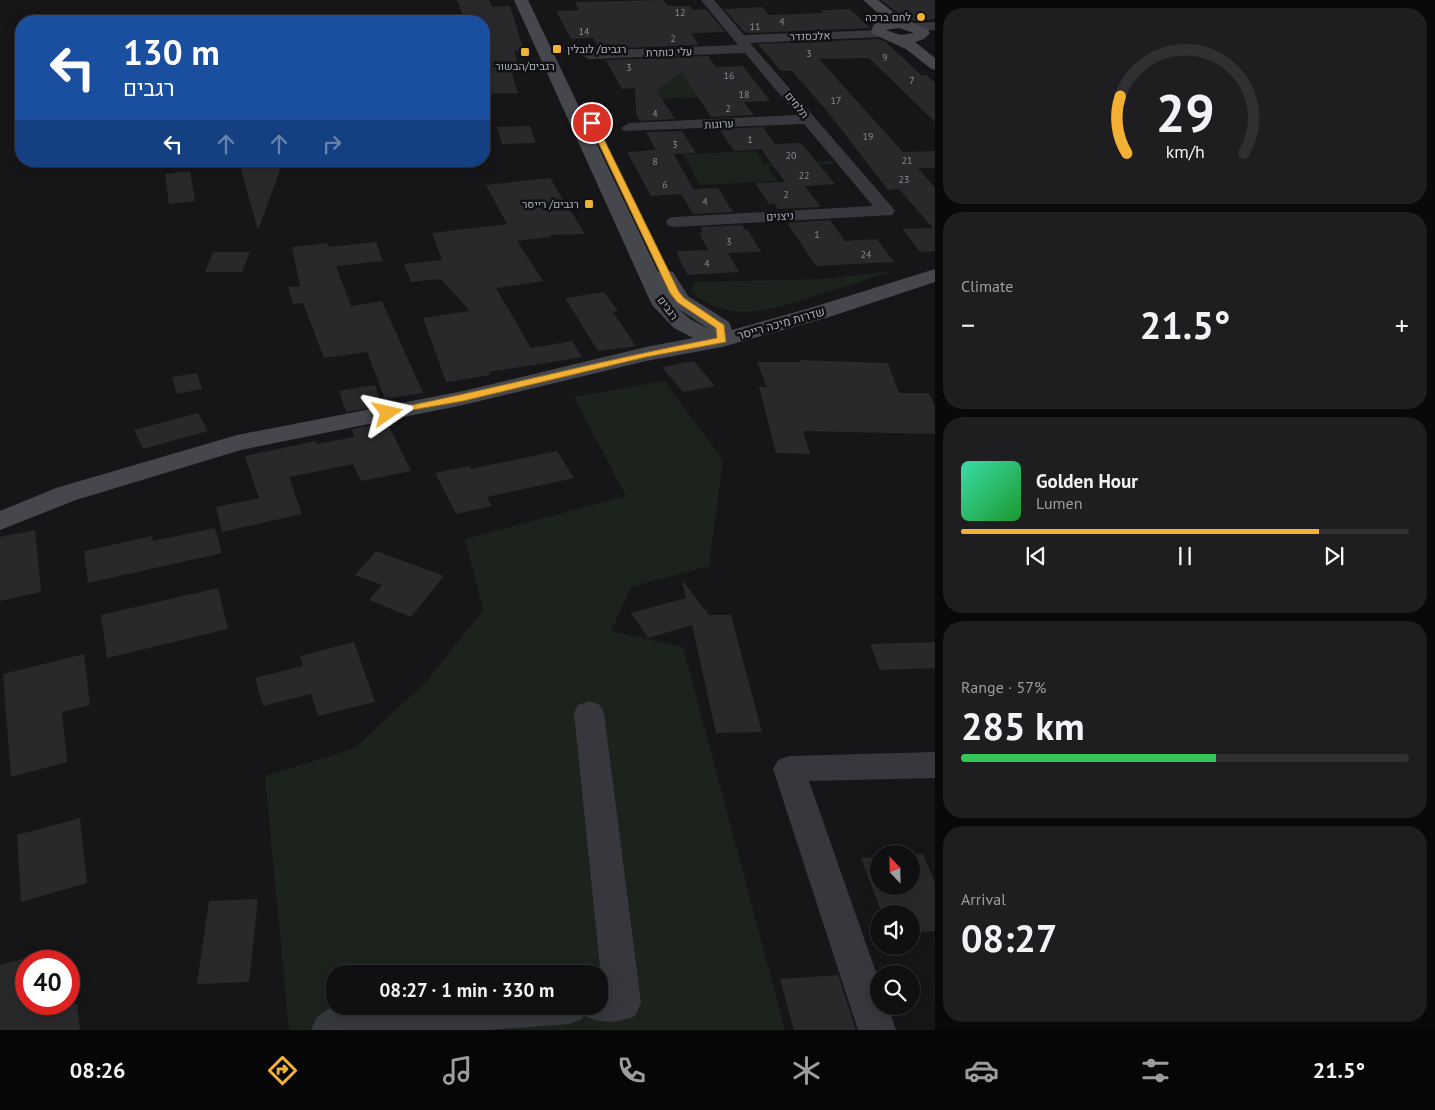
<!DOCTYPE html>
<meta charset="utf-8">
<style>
body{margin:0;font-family:"PT Sans",Heebo,sans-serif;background:#1e1e20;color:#f1f3f6;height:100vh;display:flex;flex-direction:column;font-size:19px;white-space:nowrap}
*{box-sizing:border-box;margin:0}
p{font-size:16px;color:#9c9d9f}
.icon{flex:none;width:28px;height:28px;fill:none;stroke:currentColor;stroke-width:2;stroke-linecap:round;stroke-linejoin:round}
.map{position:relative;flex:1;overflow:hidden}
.sheet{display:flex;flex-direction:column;gap:8px;padding:8px;background:#09090a;width:500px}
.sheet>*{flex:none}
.banner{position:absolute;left:15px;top:15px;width:475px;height:152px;border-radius:20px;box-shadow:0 2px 12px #0003,0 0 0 1px #303032;background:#1a4fa0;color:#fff;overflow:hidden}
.needle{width:32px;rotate:338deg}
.fabs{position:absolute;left:870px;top:845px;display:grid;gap:10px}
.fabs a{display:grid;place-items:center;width:50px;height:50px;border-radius:50%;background:#101012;box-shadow:0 2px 12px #0003,0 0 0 1px #303032;font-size:25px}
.speed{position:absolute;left:15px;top:950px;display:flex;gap:10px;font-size:25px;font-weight:700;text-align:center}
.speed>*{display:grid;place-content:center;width:65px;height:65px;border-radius:50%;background:#101012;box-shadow:0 2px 12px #0003,0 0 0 1px #303032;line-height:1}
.speed .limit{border:8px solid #d22;background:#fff;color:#111}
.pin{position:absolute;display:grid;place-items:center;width:42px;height:42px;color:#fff;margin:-21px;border:2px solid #fff;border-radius:50%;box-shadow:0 1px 5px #0007}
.me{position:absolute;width:55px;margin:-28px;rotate:79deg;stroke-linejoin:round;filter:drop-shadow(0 0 4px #0008)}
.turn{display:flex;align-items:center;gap:18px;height:105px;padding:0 25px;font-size:22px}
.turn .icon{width:65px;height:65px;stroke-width:2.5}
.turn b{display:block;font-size:35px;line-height:42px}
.lanes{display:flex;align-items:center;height:48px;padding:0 25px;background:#0003;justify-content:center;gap:25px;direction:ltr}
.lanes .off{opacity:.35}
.big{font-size:38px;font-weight:700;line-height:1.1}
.sheet .tile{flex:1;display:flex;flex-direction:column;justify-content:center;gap:8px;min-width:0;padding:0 18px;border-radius:20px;background:#1e1e20}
.sheet .dial{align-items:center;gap:0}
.dial svg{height:130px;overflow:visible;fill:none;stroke:#303032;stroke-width:7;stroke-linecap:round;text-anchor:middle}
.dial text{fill:#f1f3f6;stroke:none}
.song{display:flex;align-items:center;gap:15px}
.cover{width:60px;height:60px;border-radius:8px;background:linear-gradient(135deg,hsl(160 70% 55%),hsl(130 70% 35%))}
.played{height:5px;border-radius:2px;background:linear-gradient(90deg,#f2b134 80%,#303032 80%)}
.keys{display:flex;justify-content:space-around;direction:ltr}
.heat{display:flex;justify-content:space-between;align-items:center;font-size:28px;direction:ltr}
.charge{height:8px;border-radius:4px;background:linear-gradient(90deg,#34c759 57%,#303032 0)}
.trip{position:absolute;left:326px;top:965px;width:282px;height:50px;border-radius:20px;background:#101012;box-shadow:0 2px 12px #0003,0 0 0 1px #303032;font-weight:700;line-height:50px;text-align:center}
.dock{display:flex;height:80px;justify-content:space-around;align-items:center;background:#060607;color:#9c9d9f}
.dock .icon{width:35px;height:35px}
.dock .on{color:#f2b134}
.dock b{font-size:22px;color:#f1f3f6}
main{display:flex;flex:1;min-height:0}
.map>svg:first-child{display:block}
</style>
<main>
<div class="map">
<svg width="935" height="1030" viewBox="0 0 935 1030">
<rect width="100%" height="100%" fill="#161618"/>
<path fill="#1c231d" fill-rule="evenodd" d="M704,73l16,24 -69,2 -13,-23z
M756,151l8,13 68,-3 3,3 -67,3 9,14 -77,4 -17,-31z
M894,271c-24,8 -49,15 -73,23 -43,14 -92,33 -130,-3l3,-9 128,-3z
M664,381l59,79 -14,106 -78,21 -20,44 72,16 102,383h-496l-24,-254 90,-28 71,-66 57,-72 -18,-71 161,-43 -52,-99zM335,974h265v32h-265z"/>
<path fill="#29292c" d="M457,0h32l3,7 18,-1 14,45h-10l4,13h-9l9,29 -34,1v-73h-19z
M663,0l5,6h22l3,4 13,-1 19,23 -34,1 8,12 -100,4 -6,-11 -22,1 -15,-28 23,-1 -4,-8z
M881,0h54v19l-21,2 -16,-8z
M762,7l7,8 54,-2 -3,-3 30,-1 20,19 -121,5 -5,-1 -20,-23z
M879,39l7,3 35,33h5l9,8v39l-66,-64 -50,1 84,93 32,-1v17h-17l17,20v63l-15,1 -18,-23 31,-1 -34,-39 -11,1 -61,-79 -35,-40h-11l-23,-27z
M708,56l8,11 27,-1 27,35 -26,1 10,13 -43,2 -29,-44 -26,17 19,29 -35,2 -4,-8 -1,-25 -13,1 -16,-29z
M530,126l6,17 -34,1 -5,-17z
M763,127l12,17 26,-1 34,41 -30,2 16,21 -43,2 -4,-6 -5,1 -14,-21 30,-1 -24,-33 -27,2 -15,-22z
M682,131l14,22 -22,1 19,35 25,-1 15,24 -40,2 -12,-20 -30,2 -24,-44 29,-2 -10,-18z
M283,162l-25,68 -18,-64z
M190,171l5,30 -26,3 -4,-30z
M550,178l35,56 -35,1 1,2 -34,4 26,40 -47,7 35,60 41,-7 10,16 -93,15 1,3 -44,7 -23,-64 47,-7 -29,-32 -30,3 -7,-18 38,-4 -10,-27 75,-9 -21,-39z
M830,220l15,21 32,-2 17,23 -78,4 -29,-43z
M742,225l3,5h3l13,22 -33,1 11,19 -52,3 -11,-24 32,-1 -9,-17 4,-1 -3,-5z
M376,242l7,19 -47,5 15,40 31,-5 41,92 -38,6 -18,-47 -43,6 -21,-55 -10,1 -5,-17 12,-1 -8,-39 36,-4 1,4z
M213,252h37l-8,20h-37z
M604,292l14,19 -5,1 23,34 -38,5 -33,-53z
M800,360l88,3 11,30h30l6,13v28l-132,-3 7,23 -34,-1 -17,-66h8l-10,-25h43z
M694,361l21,25 -32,6 -21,-25z
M197,373l5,16 -25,5 -5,-17z
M375,385l6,17h-4l2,4 -33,6 -7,-21z
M198,413l10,18 -65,18 -9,-19z
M387,422l24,49 -50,10 -8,-17 -64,13 13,37 -80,18 -6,-25 43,-9 -14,-42 71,-15 1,3 37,-7 -2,-8z
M557,451l17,27 -87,19 5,9 -36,8 -21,-41 35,-7 1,3z
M215,528l7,25 -134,30 -4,-32 68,-15 1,5z
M35,530l6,62 -41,9v-64z
M376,551l68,25 -33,41 -42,-17 13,-15 -27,-10z
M682,580l27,35h22l31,117 -46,1 -24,-108 -44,13 -17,-25 55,-15z
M218,588l10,41 -121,29 -6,-43z
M354,642l21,60 -57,14 -7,-22 -48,12 -8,-28 48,-12 -3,-10z
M935,642v26l-55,2 -10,-26z
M84,654l6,51 -28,7 5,50 -56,15 -8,-103z
M80,818l7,65 -66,19 -4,-67z
M923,854l12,29v48l-24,2v-19h-29l-21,-56 18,-1v29h32v-31z
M258,899l-9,83 -52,2 12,-83z
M26,958v46h51l3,26h-80v-65z
M838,975l18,55h-62l-14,-51z"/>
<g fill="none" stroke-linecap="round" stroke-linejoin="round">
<path fill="#37383d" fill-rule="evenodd" d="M701,0h13l30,35 141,-5 1,3 -6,4 -130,6 142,164 3,4 -3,4 -217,12 -6,-1 -3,-4 3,-4 6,-1 198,-11 -69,-82 -180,7 -3,-3 8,-5 168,-8 -52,-62 -156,6 -7,-4 7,-4 149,-6z
M935,22v8l-20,1 -6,-4 6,-4z
M589,701l11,4 4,8 37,290 -6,13c-17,7 -31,8 -48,1l-2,-5 -3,7 -13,5 -81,6h-177l6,-13 18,-12 265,1 2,-20 -28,-273 4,-8z
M935,752v26l-126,3 70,200v25h9l8,24h-38l-85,-261 5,-9 11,-4z"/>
<path fill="#45474d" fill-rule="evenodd" d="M514,0h14l130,272 8,-2 7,2 15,24 41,26 3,8 78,-22 125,-39v13l-109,36 -104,29 -76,14 -183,44 -222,45 -165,50 -76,30v-19l56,-23 181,-53 226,-44 183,-44 47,-9 -19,-10 -22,-23zM677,308l32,21 -19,-10z
M863,0h15l19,15 31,15 2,3 -6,6 -9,3 20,16v12l-5,-2 -24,-19 -33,-15 -2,-3 3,-7 12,-4zM899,28l15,5 -13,2 -16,-5z"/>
</g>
<path fill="#f2b134" stroke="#9d7322" d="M592,121l4,2 83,169 5,6 40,27 2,17 -80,15 -183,44 -79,14 -1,-2 5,-3c110,-22 219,-51 329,-72l-1,-10 -39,-26 -7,-9 -81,-170z"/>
<g fill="#f2b134" stroke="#111113" stroke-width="2">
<circle cx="921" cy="17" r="5"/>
<rect x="552" y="44" width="10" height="10" rx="2.5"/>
<rect x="520" y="47" width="10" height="10" rx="2.5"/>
<rect x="584" y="199" width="10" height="10" rx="2.5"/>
</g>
<g text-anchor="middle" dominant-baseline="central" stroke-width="5" stroke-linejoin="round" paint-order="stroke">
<g font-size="10" fill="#888b94">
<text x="680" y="12">12</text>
<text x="782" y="21">4</text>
<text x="755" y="26">11</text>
<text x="584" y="31">14</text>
<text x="673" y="38">2</text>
<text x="809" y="53">3</text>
<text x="885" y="57">9</text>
<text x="629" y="67">3</text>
<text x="729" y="75">16</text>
<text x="912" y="80">7</text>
<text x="744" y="94">18</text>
<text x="836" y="100">17</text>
<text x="728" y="108">2</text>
<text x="655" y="113">4</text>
<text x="868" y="136">19</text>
<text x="750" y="139">1</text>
<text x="675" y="144">3</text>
<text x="791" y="155">20</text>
<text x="907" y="160">21</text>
<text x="655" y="161">8</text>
<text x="804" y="175">22</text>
<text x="904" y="179">23</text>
<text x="665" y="184">6</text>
<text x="786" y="194">2</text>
<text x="705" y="201">4</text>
<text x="817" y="234">1</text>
<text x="729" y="241">3</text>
<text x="866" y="254">24</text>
<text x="707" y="263">4</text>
</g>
<g font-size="11" fill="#a8adb8" stroke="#111113" text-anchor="end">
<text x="911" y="17">לחם ברכה</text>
<text x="567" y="49" text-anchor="start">רגבים/ לובלין</text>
<text x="525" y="66" text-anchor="middle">רגבים/הבשור</text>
<text x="579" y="204">רגבים/ רייסר</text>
</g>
<g font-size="11" fill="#a8adb8" stroke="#111113">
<text transform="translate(810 36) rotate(-2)">אלכסנדר</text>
<text transform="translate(669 52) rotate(-2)">עלי כותרת</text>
<text transform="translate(797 105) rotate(51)">תלמים</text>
<text transform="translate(719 124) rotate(-3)">ערוגות</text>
<text transform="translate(780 216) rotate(-3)">ניצנים</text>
<text transform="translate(668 308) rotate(53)">רגבים</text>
</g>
<g font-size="12" fill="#a8adb8" stroke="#111113">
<text transform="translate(781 323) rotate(-16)">שדרות מיכה רייסר</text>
</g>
</g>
</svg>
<div class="fabs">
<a><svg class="needle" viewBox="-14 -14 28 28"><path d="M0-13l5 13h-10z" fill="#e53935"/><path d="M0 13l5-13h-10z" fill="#9c9d9f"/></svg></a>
<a><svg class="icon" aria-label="sound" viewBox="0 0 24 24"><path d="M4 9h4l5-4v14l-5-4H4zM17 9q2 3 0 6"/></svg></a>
<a><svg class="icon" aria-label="search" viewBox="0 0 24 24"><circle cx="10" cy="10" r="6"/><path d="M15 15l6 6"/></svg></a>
</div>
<div class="speed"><div class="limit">40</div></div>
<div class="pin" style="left:592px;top:123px;background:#d93025"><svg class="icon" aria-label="arrive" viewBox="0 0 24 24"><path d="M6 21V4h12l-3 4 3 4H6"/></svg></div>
<svg class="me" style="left:388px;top:413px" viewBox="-20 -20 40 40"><path d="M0-17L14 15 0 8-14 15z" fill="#f2b134" stroke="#fff" stroke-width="4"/></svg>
<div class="trip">08:27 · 1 min · 330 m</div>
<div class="banner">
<div class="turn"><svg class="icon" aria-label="left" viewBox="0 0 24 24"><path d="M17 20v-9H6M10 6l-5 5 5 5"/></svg><div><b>130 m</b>רגבים</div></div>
<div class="lanes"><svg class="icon" aria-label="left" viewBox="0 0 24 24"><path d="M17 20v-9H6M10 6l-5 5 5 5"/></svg><svg class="icon off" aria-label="ahead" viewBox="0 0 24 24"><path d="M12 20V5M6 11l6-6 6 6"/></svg><svg class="icon off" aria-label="ahead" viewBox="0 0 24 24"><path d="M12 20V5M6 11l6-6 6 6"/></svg><svg class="icon off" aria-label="right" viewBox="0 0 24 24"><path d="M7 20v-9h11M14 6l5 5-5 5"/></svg></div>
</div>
</div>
<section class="sheet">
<div class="tile dial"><svg viewBox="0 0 100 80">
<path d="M14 69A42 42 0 1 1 86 69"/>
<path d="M14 69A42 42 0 0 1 10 34" stroke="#f2b134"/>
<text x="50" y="56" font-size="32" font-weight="700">29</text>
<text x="50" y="72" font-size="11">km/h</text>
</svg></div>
<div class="tile"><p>Climate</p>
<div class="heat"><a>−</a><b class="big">21.5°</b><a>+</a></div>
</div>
<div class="tile">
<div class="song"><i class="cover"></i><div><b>Golden Hour</b><p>Lumen</p></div></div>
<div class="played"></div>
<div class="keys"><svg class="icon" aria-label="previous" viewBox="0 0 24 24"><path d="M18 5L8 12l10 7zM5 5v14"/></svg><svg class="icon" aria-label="pause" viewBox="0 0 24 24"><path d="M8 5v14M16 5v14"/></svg><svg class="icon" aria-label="next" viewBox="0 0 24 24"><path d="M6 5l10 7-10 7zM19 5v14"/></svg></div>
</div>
<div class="tile"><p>Range · 57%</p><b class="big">285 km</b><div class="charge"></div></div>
<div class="tile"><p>Arrival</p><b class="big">08:27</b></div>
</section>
</main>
<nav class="dock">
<b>08:26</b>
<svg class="icon on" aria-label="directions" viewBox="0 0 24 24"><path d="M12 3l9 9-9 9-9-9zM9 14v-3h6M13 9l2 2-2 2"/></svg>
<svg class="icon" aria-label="music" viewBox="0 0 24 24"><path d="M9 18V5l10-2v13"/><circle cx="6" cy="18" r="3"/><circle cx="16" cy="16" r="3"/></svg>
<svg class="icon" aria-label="phone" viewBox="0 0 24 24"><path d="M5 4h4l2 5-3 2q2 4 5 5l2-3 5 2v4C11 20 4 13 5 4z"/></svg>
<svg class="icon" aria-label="climate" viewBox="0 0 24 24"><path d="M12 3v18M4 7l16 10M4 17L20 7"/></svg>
<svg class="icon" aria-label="car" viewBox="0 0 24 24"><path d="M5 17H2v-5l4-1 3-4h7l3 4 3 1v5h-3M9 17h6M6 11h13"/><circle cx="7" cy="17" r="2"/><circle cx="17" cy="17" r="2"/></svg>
<svg class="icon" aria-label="filters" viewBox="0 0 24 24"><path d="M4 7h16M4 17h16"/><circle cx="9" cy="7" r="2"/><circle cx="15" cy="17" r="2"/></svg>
<b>21.5°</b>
</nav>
